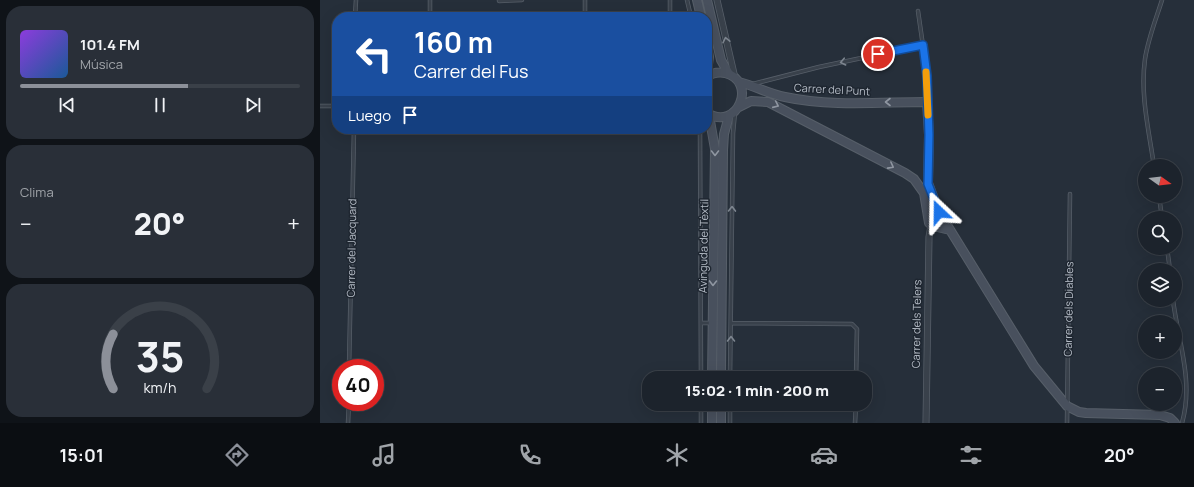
<!DOCTYPE html>
<html lang="es">
<meta charset="utf-8">
<style>
body{margin:0;font-family:Manrope,sans-serif;background:#292f38;color:#f1f3f6;height:100vh;display:flex;flex-direction:column;font-size:15px;white-space:nowrap}
*{box-sizing:border-box;margin:0}
p{font-size:13px;color:#a0a4a9}
.icon{flex:none;width:22px;height:22px;fill:none;stroke:currentColor;stroke-width:2;stroke-linecap:round;stroke-linejoin:round}
.map{position:relative;flex:1;overflow:hidden}
.side{display:flex;flex-direction:column;gap:6px;padding:6px;background:#0f1318;width:320px}
.side>*{flex:none}
.top-card{position:absolute;left:12px;top:12px;width:380px;height:122px;border-radius:16px;box-shadow:0 4px 16px #0002,0 0 0 1px #3a4048;background:#1a4fa0;color:#fff;overflow:hidden}
.needle{width:26px;rotate:104deg}
.controls{position:absolute;left:818px;top:159px;display:grid;gap:8px}
.controls a{display:grid;place-items:center;width:44px;height:44px;border-radius:50%;background:#1c232c;box-shadow:0 4px 16px #0002,0 0 0 1px #3a4048;font-size:20px}
.speed{position:absolute;left:12px;top:359px;display:flex;gap:8px;font-size:20px;font-weight:700;text-align:center}
.speed>*{display:grid;place-content:center;width:52px;height:52px;border-radius:50%;background:#1c232c;box-shadow:0 4px 16px #0002,0 0 0 1px #3a4048;line-height:1}
.speed .limit{border:6px solid #d22;background:#fff;color:#111}
.pin{position:absolute;display:grid;place-items:center;width:34px;height:34px;color:#fff;margin:-17px;border:2px solid #fff;border-radius:50%;box-shadow:0 1px 4px #0007}
.me{position:absolute;width:44px;margin:-22px;rotate:337deg;stroke-linejoin:round;filter:drop-shadow(0 0 3px #0008)}
.turn{display:flex;align-items:center;gap:14px;height:84px;padding:0 16px;font-size:18px}
.turn .icon{width:52px;height:52px;stroke-width:2.5}
.turn b{display:block;font-size:28px;line-height:34px}
.then{display:flex;align-items:center;height:38px;padding:0 16px;background:#0003;gap:8px;font-size:15px}
.big{font-size:30px;font-weight:800;line-height:1.1}
.side .widget{flex:1;display:flex;flex-direction:column;justify-content:center;gap:6px;min-width:0;padding:0 14px;border-radius:16px;background:#292f38}
.side .dial{align-items:center;gap:0}
.dial svg{height:104px;overflow:visible;fill:none;stroke:#3a4048;stroke-width:7;stroke-linecap:round;text-anchor:middle}
.dial text{fill:#f1f3f6;stroke:none}
.song{display:flex;align-items:center;gap:12px}
.cover{width:48px;height:48px;border-radius:6px;background:linear-gradient(135deg,hsl(270 70% 55%),hsl(210 70% 35%))}
.played{height:4px;border-radius:2px;background:linear-gradient(90deg,#8c9099 60%,#3a4048 60%)}
.keys{display:flex;justify-content:space-around;direction:ltr}
.heat{display:flex;justify-content:space-between;align-items:center;font-size:22px;direction:ltr}
.trip{position:absolute;left:322px;top:371px;width:230px;height:40px;border-radius:16px;background:#1c232c;box-shadow:0 4px 16px #0002,0 0 0 1px #3a4048;font-weight:800;line-height:40px;text-align:center}
.tabs{display:flex;height:64px;justify-content:space-around;align-items:center;background:#0b0e12;color:#a0a4a9}
.tabs .icon{width:28px;height:28px}
.tabs .selected{color:#8c9099}
.tabs b{font-size:18px;color:#f1f3f6}
main{display:flex;flex:1;min-height:0}
.map>svg:first-child{display:block}
</style>
<main>
<section class="side">
<div class="widget">
<div class="song"><i class="cover"></i><div><b>101.4 FM</b><p>Música</p></div></div>
<div class="played"></div>
<div class="keys"><svg class="icon" aria-label="previous" viewBox="0 0 24 24"><path d="M18 5L8 12l10 7zM5 5v14"/></svg><svg class="icon" aria-label="pause" viewBox="0 0 24 24"><path d="M8 5v14M16 5v14"/></svg><svg class="icon" aria-label="next" viewBox="0 0 24 24"><path d="M6 5l10 7-10 7zM19 5v14"/></svg></div>
</div>
<div class="widget"><p>Clima</p>
<div class="heat"><a>−</a><b class="big">20°</b><a>+</a></div>
</div>
<div class="widget dial"><svg viewBox="0 0 100 80">
<path d="M14 69A42 42 0 1 1 86 69"/>
<path d="M14 69A42 42 0 0 1 14 27" stroke="#8c9099"/>
<text x="50" y="56" font-size="32" font-weight="700">35</text>
<text x="50" y="72" font-size="11">km/h</text>
</svg></div>
</section>
<div class="map">
<svg width="874" height="423" viewBox="0 0 874 423">
<rect width="100%" height="100%" fill="#262f3a"/>
<g fill="none" stroke-linecap="round" stroke-linejoin="round">
<g stroke="#575f69" stroke-width="4.5">
<path id="lane" d="M265,0v17
M350,0v17
M367,0l4,17
M179,1l23,-1
M598,11l7,49 2,40
M35,17l1,-17
M110,17v-17
M433,84l66,-17 104,-22
M0,106h17
M380,129l1,249
M834,166c-5,-35 -14,-71 -9,-107 3,-20 11,-40 17,-59
M839,196l3,22
M847,248l3,22
M853,300c5,41 21,81 9,123
M382,323h11
M411,323l121,1 5,5 -1,49
M29,368l5,-239
M410,378l3,-245 2,-21
M28,423l1,-21
M381,423v-19
M410,423v-19
M535,423l1,-19
M747,423l3,-229"/>
</g>
<g stroke="#575f69" stroke-width="7">
<path id="street" d="M397,0l18,78
M606,423l3,-186 2,-12"/>
</g>
<g stroke="#575f69" stroke-width="10">
<path id="secondary" d="M377,0l4,17
M387,0l14,60 8,14
M387,46l2,11 -2,14
M387,77c5,-4 12,-5 18,-4 33,8 13,59 -18,40
M419,82c16,4 30,12 46,15 46,10 96,5 142,5l2,33 -1,48 11,29 95,154 33,40 12,6 7,1 74,2 10,3 5,5
M419,107l12,-6 17,1 137,71 9,6 10,14 5,30 4,3 17,4
M389,115l6,34 -3,229
M401,378l2,-228 1,-16 5,-18
M392,423v-19
M401,423v-19"/>
</g>
<use href="#lane" stroke="#39414b" stroke-width="3"/>
<use href="#street" stroke="#39414b" stroke-width="5.5"/>
<use href="#secondary" stroke="#48505d" stroke-width="8"/>
</g>
<defs><path id="oneway-chevron" d="M-2-3.5L2.5 0L-2 3.5" fill="none" stroke-width="1.6" stroke-linecap="round" stroke-linejoin="round"/></defs>
<g stroke="#7d858f">
<use href="#oneway-chevron" transform="translate(406 40) rotate(-102)"/>
<use href="#oneway-chevron" transform="translate(523 62) rotate(168)"/>
<use href="#oneway-chevron" transform="translate(412 209) rotate(-89)"/>
<use href="#oneway-chevron" transform="translate(411 339) rotate(-90)"/>
</g>
<g stroke="#8f96a1">
<use href="#oneway-chevron" transform="translate(568 102) rotate(-180)"/>
<use href="#oneway-chevron" transform="translate(456 105) rotate(24)"/>
<use href="#oneway-chevron" transform="translate(395 153) rotate(90)"/>
<use href="#oneway-chevron" transform="translate(571 166) rotate(28)"/>
<use href="#oneway-chevron" transform="translate(393 283) rotate(91)"/>
</g>
<g fill="none" stroke-linecap="round" stroke-linejoin="round">
<g stroke="#114b97" stroke-width="10">
<path id="route" d="M558,54l45,-9 4,31 2,59 -1,49 11,28"/>
</g>
<use href="#route" stroke="#1a73e8" stroke-width="7"/>
<path stroke="#f59e0b" stroke-width="7" d="M606,72l2,43"/>
</g>
<g text-anchor="middle" dominant-baseline="central" stroke-width="3" stroke-linejoin="round" paint-order="stroke">
<g font-size="11" fill="#b5bcc6" stroke="#1e2630">
<text transform="translate(512 89) rotate(3)">Carrer del Punt</text>
<text transform="translate(383 246) rotate(-89)">Avinguda del Tèxtil</text>
<text transform="translate(31 248) rotate(-89)">Carrer del Jacquard</text>
<text transform="translate(748 309) rotate(-89)">Carrer dels Diables</text>
<text transform="translate(596 324) rotate(-89)">Carrer dels Telers</text>
</g>
</g>
</svg>
<div class="controls">
<a><svg class="needle" viewBox="-14 -14 28 28"><path d="M0-13l5 13h-10z" fill="#e53935"/><path d="M0 13l5-13h-10z" fill="#a0a4a9"/></svg></a>
<a><svg class="icon" aria-label="search" viewBox="0 0 24 24"><circle cx="10" cy="10" r="6"/><path d="M15 15l6 6"/></svg></a>
<a><svg class="icon" aria-label="layers" viewBox="0 0 24 24"><path d="M12 4l9 5-9 5-9-5zM3 14l9 5 9-5"/></svg></a>
<a>+</a>
<a>−</a>
</div>
<div class="speed"><div class="limit">40</div></div>
<div class="pin" style="left:558px;top:54px;background:#d93025"><svg class="icon" aria-label="arrive" viewBox="0 0 24 24"><path d="M6 21V4h12l-3 4 3 4H6"/></svg></div>
<svg class="me" style="left:619px;top:212px" viewBox="-20 -20 40 40"><path d="M0-17L14 15 0 8-14 15z" fill="#1a73e8" stroke="#fff" stroke-width="4"/></svg>
<div class="trip">15:02 · 1 min · 200 m</div>
<div class="top-card">
<div class="turn"><svg class="icon" aria-label="left" viewBox="0 0 24 24"><path d="M17 20v-9H6M10 6l-5 5 5 5"/></svg><div><b>160 m</b>Carrer del Fus</div></div>
<div class="then">Luego<svg class="icon" aria-label="arrive" viewBox="0 0 24 24"><path d="M6 21V4h12l-3 4 3 4H6"/></svg></div>
</div>
</div>
</main>
<nav class="tabs">
<b>15:01</b>
<svg class="icon selected" aria-label="directions" viewBox="0 0 24 24"><path d="M12 3l9 9-9 9-9-9zM9 14v-3h6M13 9l2 2-2 2"/></svg>
<svg class="icon" aria-label="music" viewBox="0 0 24 24"><path d="M9 18V5l10-2v13"/><circle cx="6" cy="18" r="3"/><circle cx="16" cy="16" r="3"/></svg>
<svg class="icon" aria-label="phone" viewBox="0 0 24 24"><path d="M5 4h4l2 5-3 2q2 4 5 5l2-3 5 2v4C11 20 4 13 5 4z"/></svg>
<svg class="icon" aria-label="climate" viewBox="0 0 24 24"><path d="M12 3v18M4 7l16 10M4 17L20 7"/></svg>
<svg class="icon" aria-label="car" viewBox="0 0 24 24"><path d="M5 17H2v-5l4-1 3-4h7l3 4 3 1v5h-3M9 17h6M6 11h13"/><circle cx="7" cy="17" r="2"/><circle cx="17" cy="17" r="2"/></svg>
<svg class="icon" aria-label="filters" viewBox="0 0 24 24"><path d="M4 7h16M4 17h16"/><circle cx="9" cy="7" r="2"/><circle cx="15" cy="17" r="2"/></svg>
<b>20°</b>
</nav>
